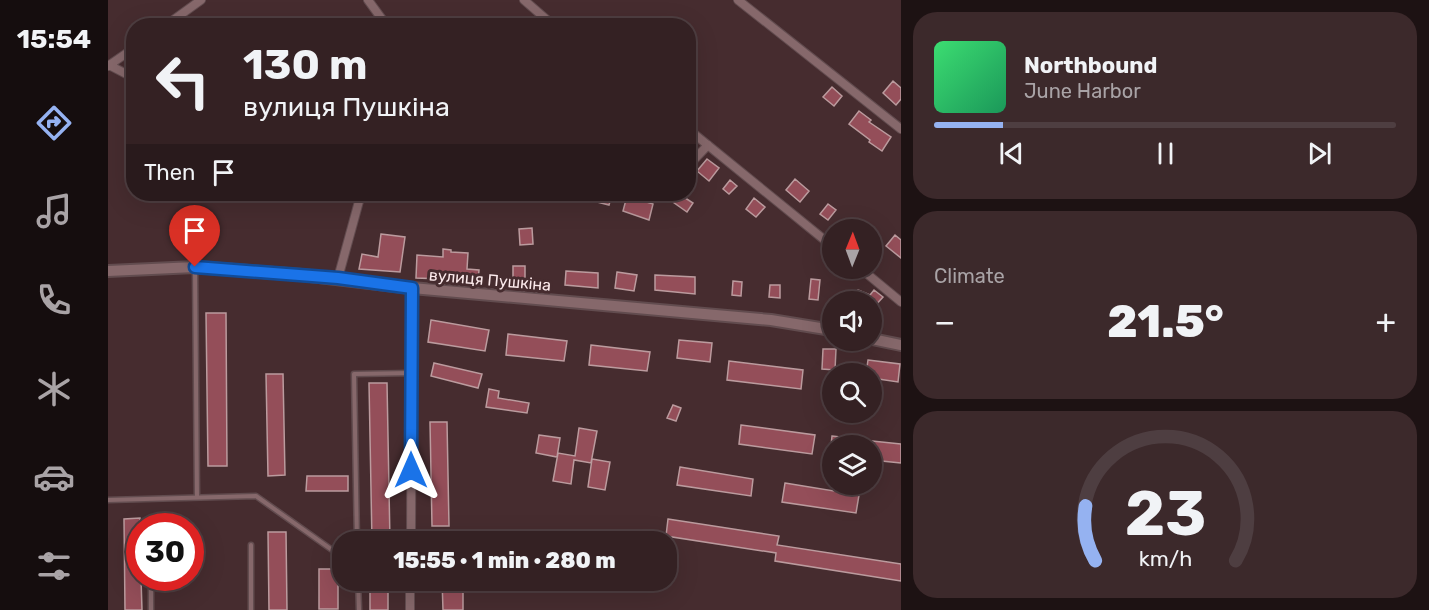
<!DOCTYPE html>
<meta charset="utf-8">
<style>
body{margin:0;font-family:Rubik,sans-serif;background:#3c292b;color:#f1f3f6;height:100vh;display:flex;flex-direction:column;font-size:22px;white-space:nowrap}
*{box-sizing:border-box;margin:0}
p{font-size:20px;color:#a9a3a6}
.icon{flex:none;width:33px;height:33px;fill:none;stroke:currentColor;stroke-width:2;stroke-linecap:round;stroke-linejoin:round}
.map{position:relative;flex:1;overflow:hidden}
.details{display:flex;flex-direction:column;gap:12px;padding:12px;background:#1d1213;width:528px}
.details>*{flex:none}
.top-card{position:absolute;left:18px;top:18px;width:570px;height:183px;border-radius:24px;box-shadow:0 6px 24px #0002,0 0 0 2px #4e3e41;background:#342123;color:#f1f3f6;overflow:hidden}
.needle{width:39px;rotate:1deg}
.controls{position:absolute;left:714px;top:219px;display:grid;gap:12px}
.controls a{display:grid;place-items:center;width:60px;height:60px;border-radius:50%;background:#342123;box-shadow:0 6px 24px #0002,0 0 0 2px #4e3e41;font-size:30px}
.speed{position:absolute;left:18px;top:513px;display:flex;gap:12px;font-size:30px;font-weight:700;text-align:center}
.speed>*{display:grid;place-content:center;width:78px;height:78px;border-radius:50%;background:#342123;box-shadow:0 6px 24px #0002,0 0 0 2px #4e3e41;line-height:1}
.speed .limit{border:9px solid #d22;background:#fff;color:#111}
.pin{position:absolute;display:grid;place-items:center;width:51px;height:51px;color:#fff;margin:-62px -26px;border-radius:50% 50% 50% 0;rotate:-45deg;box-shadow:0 0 6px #0007}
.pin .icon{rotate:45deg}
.me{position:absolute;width:66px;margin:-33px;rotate:0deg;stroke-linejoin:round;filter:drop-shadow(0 0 4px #0008)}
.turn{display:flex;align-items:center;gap:21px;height:126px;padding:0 18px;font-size:27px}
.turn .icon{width:78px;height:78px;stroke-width:2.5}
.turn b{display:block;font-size:42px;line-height:51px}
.then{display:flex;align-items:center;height:57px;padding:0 18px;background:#0003;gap:12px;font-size:22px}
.big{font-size:45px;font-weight:800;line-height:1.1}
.details .card{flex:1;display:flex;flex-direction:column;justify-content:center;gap:9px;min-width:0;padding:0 21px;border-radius:24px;background:#3c292b}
.details .dial{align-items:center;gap:0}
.dial svg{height:156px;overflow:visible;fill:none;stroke:#4e3e41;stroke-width:7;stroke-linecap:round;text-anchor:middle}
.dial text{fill:#f1f3f6;stroke:none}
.song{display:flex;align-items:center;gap:18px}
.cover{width:72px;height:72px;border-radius:9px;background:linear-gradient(135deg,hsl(140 70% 55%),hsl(150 70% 35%))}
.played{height:6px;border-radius:3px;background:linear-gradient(90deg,#95b2f1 15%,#4e3e41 15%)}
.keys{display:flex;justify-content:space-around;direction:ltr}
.heat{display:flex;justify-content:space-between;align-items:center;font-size:33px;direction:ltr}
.trip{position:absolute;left:224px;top:531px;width:345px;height:60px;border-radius:24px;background:#342123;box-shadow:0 6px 24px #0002,0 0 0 2px #4e3e41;font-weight:800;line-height:60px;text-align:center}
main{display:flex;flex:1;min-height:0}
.menu{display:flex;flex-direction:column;width:108px;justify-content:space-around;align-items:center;background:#150d0e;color:#a9a3a6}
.menu .icon{width:42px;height:42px}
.menu .current{color:#95b2f1}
.menu b{font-size:27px;color:#f1f3f6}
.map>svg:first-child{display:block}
</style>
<main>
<nav class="menu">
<b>15:54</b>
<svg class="icon current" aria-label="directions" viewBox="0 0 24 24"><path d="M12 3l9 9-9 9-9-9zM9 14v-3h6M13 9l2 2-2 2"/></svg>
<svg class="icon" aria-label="music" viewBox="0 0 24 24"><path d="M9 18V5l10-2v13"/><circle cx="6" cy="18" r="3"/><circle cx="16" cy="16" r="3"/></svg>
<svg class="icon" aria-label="phone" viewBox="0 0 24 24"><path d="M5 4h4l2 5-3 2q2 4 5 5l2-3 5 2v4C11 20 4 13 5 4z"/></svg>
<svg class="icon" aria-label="climate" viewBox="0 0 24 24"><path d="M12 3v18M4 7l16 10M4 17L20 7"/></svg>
<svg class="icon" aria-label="car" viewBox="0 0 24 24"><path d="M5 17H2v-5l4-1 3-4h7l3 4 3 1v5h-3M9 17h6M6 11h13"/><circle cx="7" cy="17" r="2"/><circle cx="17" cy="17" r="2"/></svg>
<svg class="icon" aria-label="filters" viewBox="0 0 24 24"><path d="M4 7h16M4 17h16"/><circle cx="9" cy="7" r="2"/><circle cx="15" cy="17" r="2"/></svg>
</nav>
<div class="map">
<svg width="793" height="610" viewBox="0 0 793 610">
<rect width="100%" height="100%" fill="#462c2f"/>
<path fill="#944e59" stroke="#bb9b9e" stroke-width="1.5" d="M785,81l8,7v11l-5,6 -13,-12z
M724,87l10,9 -8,10 -11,-9z
M751,111l12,9 -2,2 22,15 -9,14 -13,-9 1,-2 -21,-16z
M599,159l12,9 -10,13 -12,-10z
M687,179l14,12 -9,11 -14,-12z
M622,180l7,6 -8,8 -6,-5z
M492,194h12l-3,11 -12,-3z
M571,194l14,9 -6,9 -14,-10z
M519,196l26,8 -4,16 -26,-9z
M646,198l11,9 -9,10 -10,-8z
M720,204l8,6 -8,10 -8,-6z
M424,228l1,16 -13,1 -1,-16z
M273,234l24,3 -5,35 -41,-3 3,-15 16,3z
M787,235l6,5v18l-15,-12z
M335,249l8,1v2l17,1 -1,16 12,1 -1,12 -29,-2v2h-8l1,-3 -26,-1 1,-23 26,2z
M405,266h12v17h-12z
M458,271l32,2v15l-33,-3z
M509,272l20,3 -3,16 -19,-3z
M547,275l40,2v17l-40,-4z
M703,279l9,1 -2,20 -9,-1z
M625,281l9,1 -1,14 -9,-1z
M662,285h10v13l-11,-1z
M750,290l12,5 4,-5 9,7 -9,10 -2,-2v-3h-18z
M98,313h20l1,153h-19z
M323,320l58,10 -4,21 -57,-9z
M400,334l59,7 -3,20 -58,-6z
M571,340l33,3 -2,19 -33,-4z
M483,345l59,7 -3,19 -58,-6z
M715,349h13l-1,21 -13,-1z
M760,360l32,4 -2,18 -26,-4v-4h-6z
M621,361l74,9 -2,19 -74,-9z
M326,363l48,11 -4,14 -47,-12z
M158,374h17l2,101 -17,1z
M261,383h18l3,159h-18z
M381,389l10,2 -1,7 31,5 -2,10 -41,-6z
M565,405l8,3 -5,13 -9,-3z
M322,422h17l2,104h-17z
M633,425l74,10 -3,19 -73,-10z
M471,428l18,3 -6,32 -17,-3 -3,24 -18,-3 5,-28 17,3z
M431,435l21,3 -3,19 -21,-4z
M724,436l34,4v6h-35z
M764,441l29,3v19l-29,-3z
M484,459l18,3 -5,28 -17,-3z
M572,467l73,12 -2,17 -74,-11z
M199,476h41v15h-42z
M677,483l74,12 -3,18 -74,-11z
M32,518v60h1l1,32h-17l-1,-91z
M560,519l111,17 -2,9 124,19v17l-126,-20 1,-8 -110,-17z
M160,532h18l1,78h-18z
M211,569h19v40h-19z
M334,580h21v30h-20z
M262,586h18v24h-18z"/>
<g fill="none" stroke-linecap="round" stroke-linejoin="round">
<g stroke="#624c4f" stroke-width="7">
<path id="lane" d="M87,267l2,230
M0,500l148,-4 86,61
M249,542l-3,-168 57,-1
M143,545v65
M43,578v32
M250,580l1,30"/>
</g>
<g stroke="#624c4f" stroke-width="10">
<path id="street" d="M260,0l19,26
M416,0l30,26
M630,0l163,129
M57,26l36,-26
M1,65l25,13
M0,66l26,-18
M580,129l144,117
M580,166l20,-21
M547,194h2
M752,268l41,34
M230,278l23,-84
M303,542l1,-254
M302,610v-30"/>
</g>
<g stroke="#624c4f" stroke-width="14">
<path id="secondary" d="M0,271l87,-4 107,8 110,13 359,32 61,10
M764,339l29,6"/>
</g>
<use href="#lane" stroke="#86686b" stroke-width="4"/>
<use href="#street" stroke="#86686b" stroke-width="8"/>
<use href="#secondary" stroke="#86686b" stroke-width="10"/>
</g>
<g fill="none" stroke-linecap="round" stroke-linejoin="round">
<g stroke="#114b97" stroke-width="15">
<path id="route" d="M87,267l143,11 74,10 -1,182"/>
</g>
<use href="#route" stroke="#1a73e8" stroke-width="10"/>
</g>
<g text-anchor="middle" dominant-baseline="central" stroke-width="6" stroke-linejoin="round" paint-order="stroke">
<g font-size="16" fill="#fceaec" stroke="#462c2f">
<text transform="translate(382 280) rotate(5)">вулиця Пушкіна</text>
</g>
</g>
</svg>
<div class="controls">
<a><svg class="needle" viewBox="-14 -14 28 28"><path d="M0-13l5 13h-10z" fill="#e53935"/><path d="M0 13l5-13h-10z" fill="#a9a3a6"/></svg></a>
<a><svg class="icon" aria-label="sound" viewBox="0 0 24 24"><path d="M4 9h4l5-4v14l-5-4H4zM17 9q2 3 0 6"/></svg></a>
<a><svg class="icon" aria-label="search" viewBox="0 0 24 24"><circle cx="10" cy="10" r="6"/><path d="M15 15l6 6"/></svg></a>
<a><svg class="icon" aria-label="layers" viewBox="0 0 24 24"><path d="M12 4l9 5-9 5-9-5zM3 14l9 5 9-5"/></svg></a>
</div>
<div class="speed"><div class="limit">30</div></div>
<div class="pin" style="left:87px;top:267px;background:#d93025"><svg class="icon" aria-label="arrive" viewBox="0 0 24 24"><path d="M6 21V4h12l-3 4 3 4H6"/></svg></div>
<svg class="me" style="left:303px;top:470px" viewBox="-20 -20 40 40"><path d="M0-17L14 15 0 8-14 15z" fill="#1a73e8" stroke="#fff" stroke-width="4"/></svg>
<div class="trip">15:55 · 1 min · 280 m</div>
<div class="top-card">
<div class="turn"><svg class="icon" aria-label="left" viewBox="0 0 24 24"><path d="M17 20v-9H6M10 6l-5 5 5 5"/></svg><div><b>130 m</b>вулиця Пушкіна</div></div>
<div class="then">Then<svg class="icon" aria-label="arrive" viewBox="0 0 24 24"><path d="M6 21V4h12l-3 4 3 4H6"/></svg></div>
</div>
</div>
<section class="details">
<div class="card">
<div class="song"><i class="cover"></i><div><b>Northbound</b><p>June Harbor</p></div></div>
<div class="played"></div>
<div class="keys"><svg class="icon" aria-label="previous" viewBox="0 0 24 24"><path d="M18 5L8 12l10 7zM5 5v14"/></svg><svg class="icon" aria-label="pause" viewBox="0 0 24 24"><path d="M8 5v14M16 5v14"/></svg><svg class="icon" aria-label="next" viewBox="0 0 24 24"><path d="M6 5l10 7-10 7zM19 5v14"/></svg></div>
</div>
<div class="card"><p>Climate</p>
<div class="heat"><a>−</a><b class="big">21.5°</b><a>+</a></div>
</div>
<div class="card dial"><svg viewBox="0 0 100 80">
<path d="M14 69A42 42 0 1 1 86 69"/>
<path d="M14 69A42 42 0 0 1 9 41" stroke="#95b2f1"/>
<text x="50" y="56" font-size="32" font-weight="700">23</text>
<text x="50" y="72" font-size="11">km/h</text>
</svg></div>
</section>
</main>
